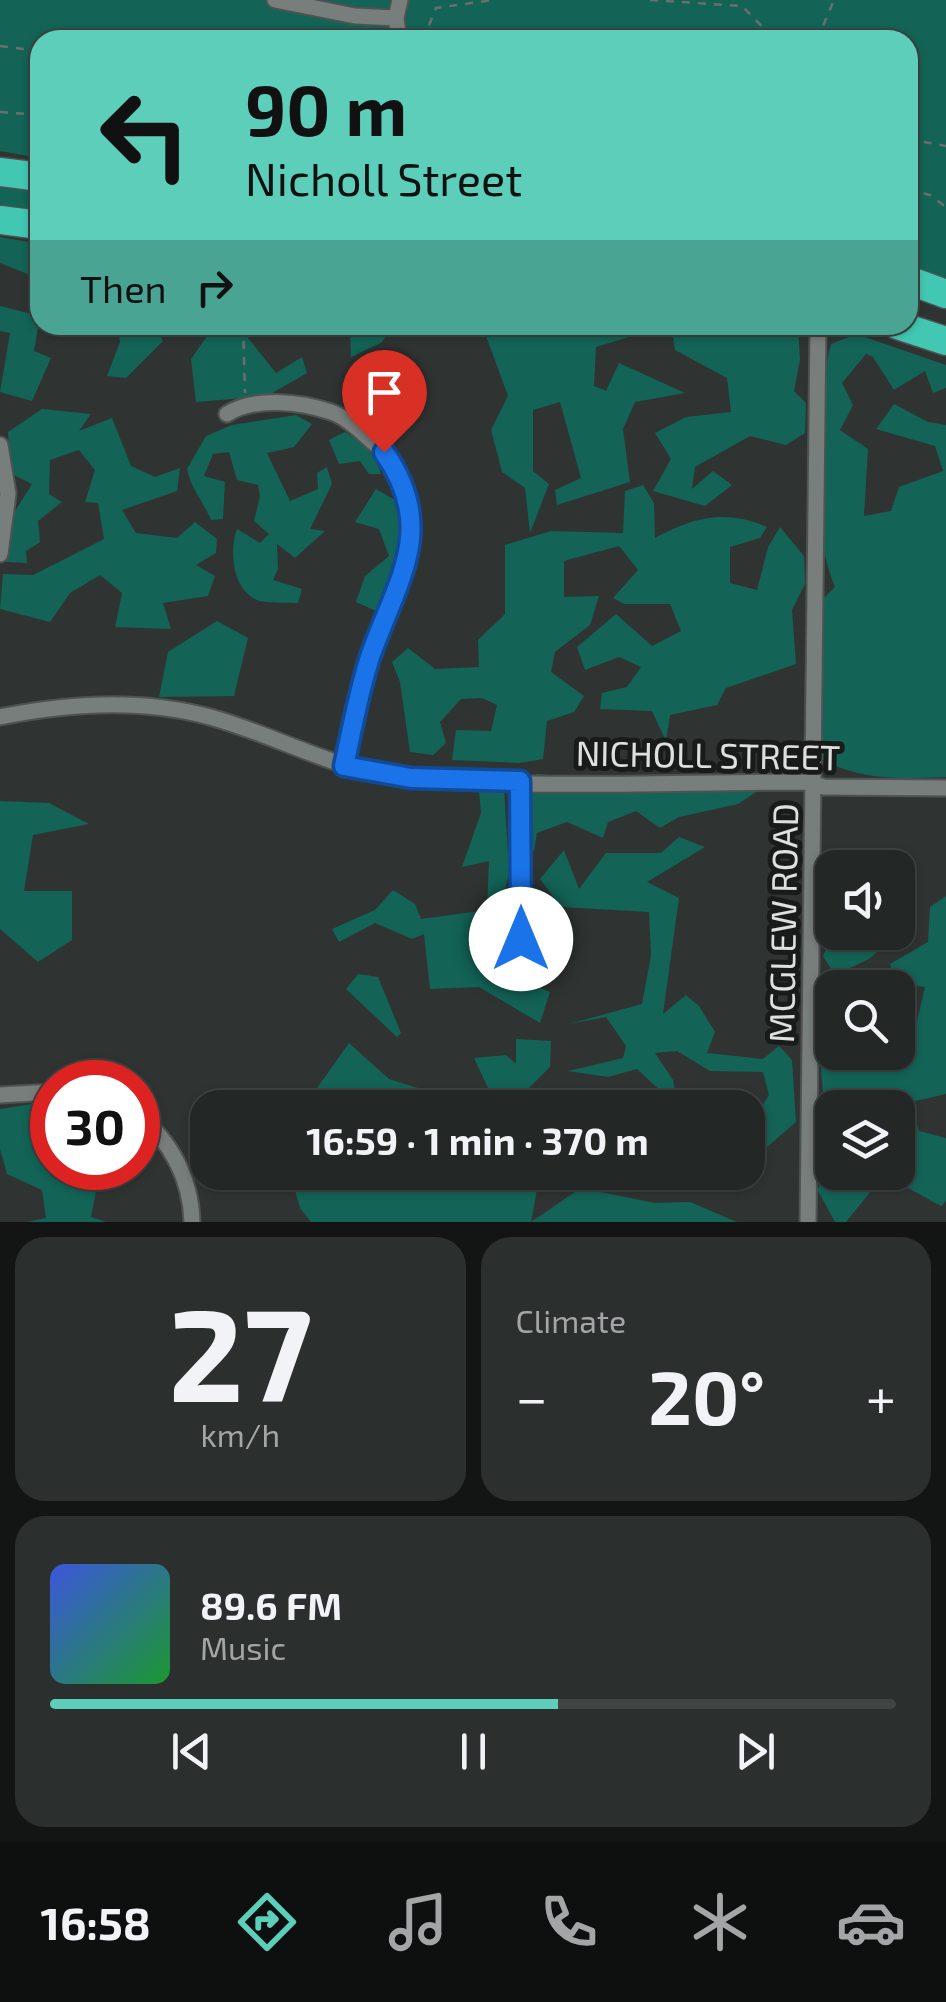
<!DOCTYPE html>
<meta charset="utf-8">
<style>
body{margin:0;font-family:"Exo 2",sans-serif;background:#2b2f2e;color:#f1f3f6;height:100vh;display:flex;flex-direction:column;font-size:38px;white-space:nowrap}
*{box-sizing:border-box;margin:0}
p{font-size:32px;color:#a3a5a7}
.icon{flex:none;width:55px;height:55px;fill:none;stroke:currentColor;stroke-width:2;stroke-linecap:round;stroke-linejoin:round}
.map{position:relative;height:1222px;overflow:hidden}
.details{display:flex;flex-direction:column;gap:15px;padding:15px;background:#131515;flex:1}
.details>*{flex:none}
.top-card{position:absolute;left:30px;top:30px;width:888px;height:305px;border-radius:30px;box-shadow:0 2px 8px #0004,0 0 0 2px #404443;background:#5cceba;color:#111;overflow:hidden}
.controls{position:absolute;left:815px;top:850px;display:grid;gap:20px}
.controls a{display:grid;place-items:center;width:100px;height:100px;border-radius:20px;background:#232726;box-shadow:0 2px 8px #0004,0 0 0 2px #404443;font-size:50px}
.speed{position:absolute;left:30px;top:1060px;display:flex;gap:20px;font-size:50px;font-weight:700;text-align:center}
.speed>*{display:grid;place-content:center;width:130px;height:130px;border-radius:50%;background:#232726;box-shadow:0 2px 8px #0004,0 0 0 2px #404443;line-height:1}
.speed .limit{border:15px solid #d22;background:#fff;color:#111}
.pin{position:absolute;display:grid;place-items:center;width:85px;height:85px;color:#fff;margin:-102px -42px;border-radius:50% 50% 50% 0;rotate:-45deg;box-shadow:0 0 10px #0007}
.pin .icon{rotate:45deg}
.me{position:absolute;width:110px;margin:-55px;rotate:0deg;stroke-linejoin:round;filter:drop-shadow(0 0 8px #0008)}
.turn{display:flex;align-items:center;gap:35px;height:210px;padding:0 50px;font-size:45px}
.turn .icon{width:130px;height:130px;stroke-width:2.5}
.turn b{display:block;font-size:70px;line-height:85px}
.then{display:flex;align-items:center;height:95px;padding:0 50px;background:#0003;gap:20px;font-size:38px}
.big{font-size:75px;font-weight:700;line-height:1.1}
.details .widget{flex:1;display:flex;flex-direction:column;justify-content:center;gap:15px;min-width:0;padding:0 35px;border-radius:30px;background:#2b2f2e}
.details .dial{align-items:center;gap:0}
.dial b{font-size:130px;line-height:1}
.song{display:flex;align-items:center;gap:30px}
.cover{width:120px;height:120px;border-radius:15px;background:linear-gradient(135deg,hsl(230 70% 55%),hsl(130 70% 35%))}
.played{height:10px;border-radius:5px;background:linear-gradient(90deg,#5cceba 60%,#404443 60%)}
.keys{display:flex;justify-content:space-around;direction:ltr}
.heat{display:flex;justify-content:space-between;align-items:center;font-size:55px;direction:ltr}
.details .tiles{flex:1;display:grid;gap:15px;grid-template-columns:1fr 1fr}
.widget:last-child{grid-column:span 2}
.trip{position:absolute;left:190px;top:1090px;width:575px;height:100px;border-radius:30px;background:#232726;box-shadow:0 2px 8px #0004,0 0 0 2px #404443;font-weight:700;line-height:100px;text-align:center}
.menu{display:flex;height:160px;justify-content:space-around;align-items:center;background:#0e100f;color:#a3a5a7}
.menu .icon{width:70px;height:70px}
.menu .selected{color:#5cceba}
.menu b{font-size:45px;color:#f1f3f6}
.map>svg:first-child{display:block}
</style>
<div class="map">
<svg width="946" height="1222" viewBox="0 0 946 1222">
<rect width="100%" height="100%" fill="#2f3433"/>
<path fill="#136357" d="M0,0h946v280l-38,-15v-225h-868v118l-40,-7z
M0,182l40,6v26l-40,-5z
M0,237l40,7v35l-40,-16z
M0,306l40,10 -6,35 17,7 -19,43 -32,-9 10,-59 -10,-2z
M118,325h38l7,16 -37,37 -19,-2 13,-34z
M215,325h42l-9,13 28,35 26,-16 5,16 -40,23 -71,6 -5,-43z
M350,325h44l-13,18 -30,14z
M482,325h316l2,35 -6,31 12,12 -1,30 -19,12 -36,-9 -55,31 -3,22 21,-18 19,14 -27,21 -52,-15 18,-32 -16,-26 31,-16 45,-5 -4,-34 -52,-28 -2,-13 -38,-7 -6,7 -33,10 -2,39 12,5 13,-28 66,30 -50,9 -12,27 7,53 -73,23 -2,-15 26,-12 -21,-76 -27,8v61l16,13 -19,49 -5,-45 -23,-16 -11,-42 17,-34z
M856,334l90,31v23l-13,5 -8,-22 -31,19 -21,-33 -7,-3 -24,29 11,22 -13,25 28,19 -4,67 27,-5 8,-24 44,-16 -8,-25 -59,-17 18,-25 34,18 18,3v352c-45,2 -84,4 -125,-18l-2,-156 16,-16c-27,-64 -21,-176 -4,-243z
M42,409l49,5 -12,17 33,-13 19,48 24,11 25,-9 -3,23 -55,19 14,23 41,5 18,-16 22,17 -1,14 -20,12 19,11 -7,20 -45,7 8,26 -56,-2 7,-34 -22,-18 -30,18 -20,29 -50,-13 3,-35 30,1 71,-36 -6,-36 -13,-1 10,-32 -16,-20 -29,10 -1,34 13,8 -24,19 2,21 -14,9 1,12 -21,-1 4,-43 22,-35 -22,-11 -2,-41z
M296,415l16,9 -18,23 -27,6 23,48 28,-12 -1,-16 10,-6 5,17 -22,45 15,2 -30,27 -18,-14 1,25 -5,11 29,9 -4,14c-11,-1 -30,1 -41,-3 -25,-11 -28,-50 -20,-71l23,14 9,-9 -15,-13 6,-25 -2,-11 -21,-5 -8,-28 -16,2 -9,22 21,6 -2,37 -12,1c-8,-19 -20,-31 -24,-51l19,-33 26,-11z
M345,432l29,20 7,22h-12l-9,-13 -21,3 -10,-24z
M643,485l11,18 1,35c39,-21 70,-29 112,-11l-7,11 -30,9v36l27,7 11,-43 12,-20 24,29 1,28 -13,26 4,54 -70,24 -9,17 -47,10 -4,26 -14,-30 -52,-2 2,-16 25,-6 14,-20 -22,-10 -34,13 -8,-23 39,-33 36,32 29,-15 -11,-27h-46l-11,-6 25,-28 -19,-24 -55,15v36l35,-1 -9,29 -35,27 -4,20 33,24 -10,16 -27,9 -4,38 -24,4 -67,-3 4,-30 35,1 6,-26 -15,-7 -21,1 -21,23 6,21 -13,12 -23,-3 -10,-70 -8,-20 16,-14 27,21 44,-2 -1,-27 27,-26v-69l46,-14 72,2 2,-42z
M376,489l21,12 11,48 -30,63 -22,-10 9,-26 24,-20 -10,-27 -24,-7z
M217,621l31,17 -14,58 -75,1 9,-45z
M536,774l113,7 125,-1 -36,24 -59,13 -19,11 -24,-17 -28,11 -5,16 -36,-16 -30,11 -3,18 -16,-3 -6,-31z
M504,786l5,87 -21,92 62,27 -10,31 -61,-36 -49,2 -6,-55 -12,5 -37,-16 -36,19 -7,-13 43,-19 18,-20 22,14 6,15 66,-9 2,-49 -27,6 19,-54 -2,-21z
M0,801l49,2 40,21 -56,11 -9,56h48v49l-34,22 -38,-33z
M679,837l26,10 -58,35 32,16 -16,116 23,-19 13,11 16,26 -8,21 56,6 16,-13 13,14 4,62 -30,26 -7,-37 10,-16 -6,-23 -53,-1 -33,-20 -22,2 18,27 5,27 -41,-38 -29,8 -40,-6 55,-13 3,-12 -20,-29 -37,7 73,-20 9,-49 -2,-43 -88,-5 -21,-28 24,-29 15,39 27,-36h55z
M946,896v198l-35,8 8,29 27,7v63l-5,5 -57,-31 -38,47h-11l-18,-33 15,-21v4h66v-64h-66v28l-9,-41 -6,-79 15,2v34h66v-14l18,-13 9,-38 -30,-4 -5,-19 38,-22 2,-35z
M891,933l4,3 -26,23 -34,16 -12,-19 10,-23z
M358,974l20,3 23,56 -4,4 -51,-48z
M516,1039l35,2 -1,26 -23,23 6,17h-36l-23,-49 32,-3 10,9z
M349,1043l40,36 45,14 12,14h-195l11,-18 55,-1z
M52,1101v67h10l-1,3 35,20 -5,26 15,5h-79l19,-4 -4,-28 -35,-16 -7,-25v-40z
M279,1173h261l-9,49 50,-34 74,15 35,-1 47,20h-426l-11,-14 -8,-28z"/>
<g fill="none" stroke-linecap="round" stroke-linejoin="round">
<g stroke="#4e5352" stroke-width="19">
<path id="street" d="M275,0l80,16 41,2 4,-18
M396,18l3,22
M227,414c28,-18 74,-12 104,-2 17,6 30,20 43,31 71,60 21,142 -3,211 -12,37 -19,75 -27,112
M0,445l8,49 -8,60
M0,717c69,-14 141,-19 210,0 69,19 129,56 202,62 130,10 264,3 394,3l18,5 122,1
M514,954l7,-15 -1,-158
M0,1095l52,-3
M138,1116c33,24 53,64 54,106
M808,1222l10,-897"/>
</g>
<g stroke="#4e5352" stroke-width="31">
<path id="highway" d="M0,172l40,5
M0,220l40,5
M908,280l38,14
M897,325l49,16"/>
</g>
<path stroke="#6a6f6e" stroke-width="2.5" stroke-dasharray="8 8" stroke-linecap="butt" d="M650,0l92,6 33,34
M423,40l13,-32 57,-8
M817,40l17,-40
M0,46l40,5
M0,112l40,3
M908,139l38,7
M908,190l22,5 16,12
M243,325l2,68"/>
<use href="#street" stroke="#787e7c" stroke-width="15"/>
<use href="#highway" stroke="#42c8b2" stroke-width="28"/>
</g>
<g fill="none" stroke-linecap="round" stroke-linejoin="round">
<g stroke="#114b97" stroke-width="25">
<path id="route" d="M384,452c53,76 15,125 -13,202 -12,36 -19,75 -27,112l67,12 109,3 1,158"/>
</g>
<use href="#route" stroke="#1a73e8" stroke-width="18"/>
</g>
<g text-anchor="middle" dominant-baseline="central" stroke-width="10" stroke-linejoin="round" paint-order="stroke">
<g font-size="35" fill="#dce0df" stroke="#191b1a">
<text transform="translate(708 754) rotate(1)">NICHOLL STREET</text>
<text transform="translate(782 923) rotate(-89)">MCGLEW ROAD</text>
</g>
</g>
</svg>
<div class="controls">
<a><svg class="icon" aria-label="sound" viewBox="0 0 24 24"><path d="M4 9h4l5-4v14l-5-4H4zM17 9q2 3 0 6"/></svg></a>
<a><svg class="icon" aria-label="search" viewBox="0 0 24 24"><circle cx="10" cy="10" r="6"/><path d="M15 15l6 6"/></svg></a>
<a><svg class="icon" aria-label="layers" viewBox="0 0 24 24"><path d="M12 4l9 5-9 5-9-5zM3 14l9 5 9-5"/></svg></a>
</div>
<div class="speed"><div class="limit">30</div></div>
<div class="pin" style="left:384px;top:452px;background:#d93025"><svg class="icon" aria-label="arrive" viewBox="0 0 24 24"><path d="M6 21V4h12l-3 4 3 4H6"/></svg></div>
<svg class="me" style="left:521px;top:939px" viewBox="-20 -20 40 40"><circle r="19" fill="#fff"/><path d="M0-13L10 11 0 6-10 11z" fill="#1a73e8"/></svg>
<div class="trip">16:59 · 1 min · 370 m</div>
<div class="top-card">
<div class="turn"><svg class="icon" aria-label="left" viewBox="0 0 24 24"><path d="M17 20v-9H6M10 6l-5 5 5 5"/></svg><div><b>90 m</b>Nicholl Street</div></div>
<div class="then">Then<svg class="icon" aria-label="right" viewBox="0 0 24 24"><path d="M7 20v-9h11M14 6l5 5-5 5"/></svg></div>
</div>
</div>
<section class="details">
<div class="tiles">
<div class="widget dial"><b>27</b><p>km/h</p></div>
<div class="widget"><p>Climate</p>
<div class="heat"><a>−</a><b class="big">20°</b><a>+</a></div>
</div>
<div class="widget">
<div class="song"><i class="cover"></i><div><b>89.6 FM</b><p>Music</p></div></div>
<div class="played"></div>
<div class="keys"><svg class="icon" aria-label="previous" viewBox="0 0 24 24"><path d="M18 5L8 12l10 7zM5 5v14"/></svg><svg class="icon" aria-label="pause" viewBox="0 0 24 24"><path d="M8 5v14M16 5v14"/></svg><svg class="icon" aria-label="next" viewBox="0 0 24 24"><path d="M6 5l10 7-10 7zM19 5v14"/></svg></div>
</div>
</div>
</section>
<nav class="menu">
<b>16:58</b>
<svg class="icon selected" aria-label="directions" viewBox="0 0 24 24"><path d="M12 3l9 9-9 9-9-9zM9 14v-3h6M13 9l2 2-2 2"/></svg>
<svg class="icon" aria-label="music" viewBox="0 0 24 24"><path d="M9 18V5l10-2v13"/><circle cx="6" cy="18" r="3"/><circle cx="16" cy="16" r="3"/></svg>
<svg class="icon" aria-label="phone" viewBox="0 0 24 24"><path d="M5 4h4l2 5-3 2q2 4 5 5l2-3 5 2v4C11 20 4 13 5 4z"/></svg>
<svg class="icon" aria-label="climate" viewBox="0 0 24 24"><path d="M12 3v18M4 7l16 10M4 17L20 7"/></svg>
<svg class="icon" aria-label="car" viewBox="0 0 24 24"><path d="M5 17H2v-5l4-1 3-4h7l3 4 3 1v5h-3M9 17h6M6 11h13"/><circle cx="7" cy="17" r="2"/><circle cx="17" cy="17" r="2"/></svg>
</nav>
